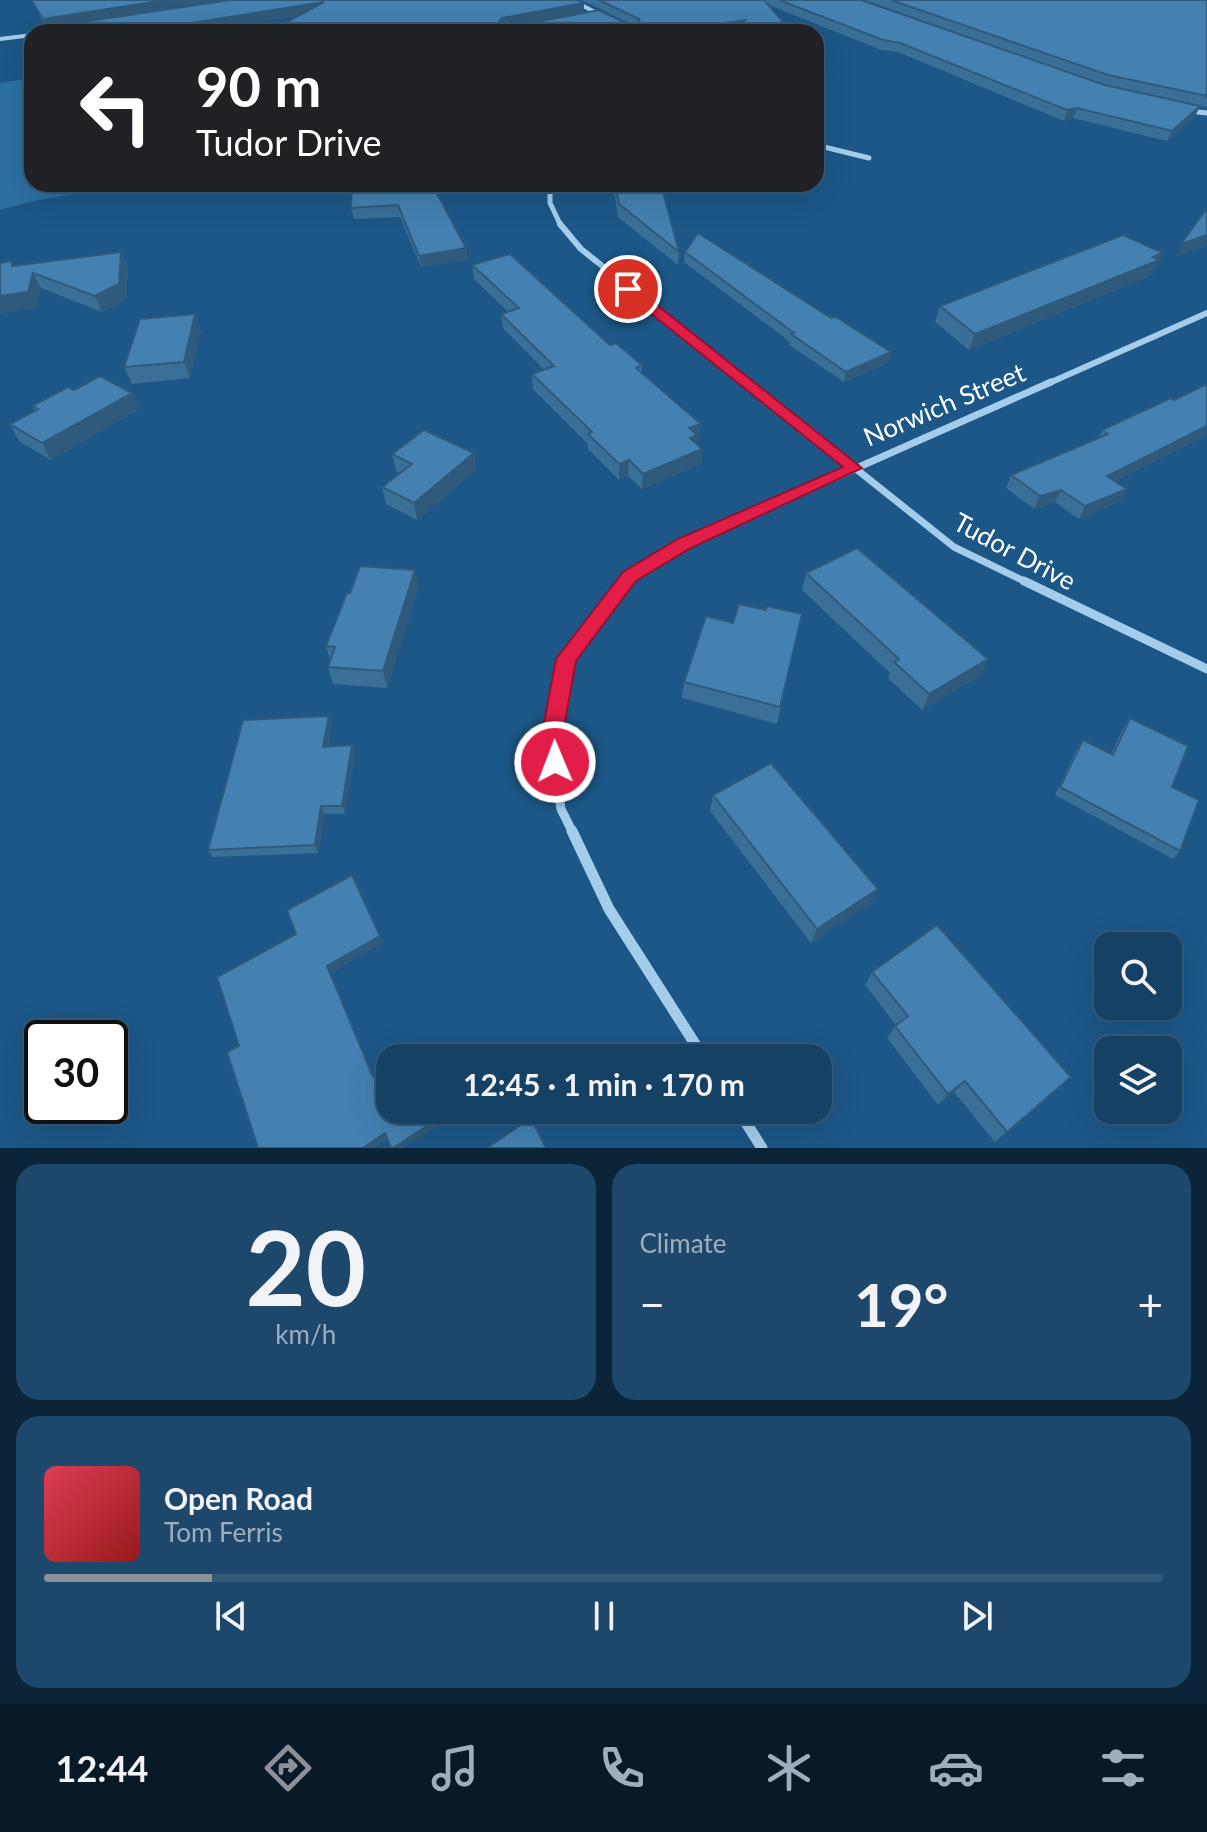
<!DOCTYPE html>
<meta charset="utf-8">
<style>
body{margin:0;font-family:Lato,sans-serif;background:#1e486b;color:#f1f3f6;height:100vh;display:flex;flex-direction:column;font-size:30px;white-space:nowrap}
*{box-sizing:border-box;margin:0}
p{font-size:26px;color:#9dafbf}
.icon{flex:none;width:44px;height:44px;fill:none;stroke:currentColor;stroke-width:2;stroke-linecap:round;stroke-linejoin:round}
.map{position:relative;height:1148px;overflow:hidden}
.side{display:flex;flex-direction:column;gap:16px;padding:16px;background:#0c2438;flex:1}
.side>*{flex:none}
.top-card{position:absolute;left:24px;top:24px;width:800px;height:168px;border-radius:24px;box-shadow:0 8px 32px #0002,0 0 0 2px #345a79;background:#202124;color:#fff;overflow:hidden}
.buttons{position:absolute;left:1094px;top:932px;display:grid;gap:16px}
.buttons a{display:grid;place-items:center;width:88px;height:88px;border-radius:16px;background:#154165;box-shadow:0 8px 32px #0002,0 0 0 2px #345a79;font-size:40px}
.speed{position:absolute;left:24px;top:1020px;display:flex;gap:16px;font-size:40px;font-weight:700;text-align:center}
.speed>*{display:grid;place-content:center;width:104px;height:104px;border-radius:50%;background:#154165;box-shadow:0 8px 32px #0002,0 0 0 2px #345a79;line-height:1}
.speed .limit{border:4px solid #111;border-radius:12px;background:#fff;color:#111}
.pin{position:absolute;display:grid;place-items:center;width:68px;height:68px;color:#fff;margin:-34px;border:4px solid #fff;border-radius:50%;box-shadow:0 2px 8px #0007}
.me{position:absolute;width:88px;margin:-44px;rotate:359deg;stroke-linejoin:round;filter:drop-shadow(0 0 6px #0008)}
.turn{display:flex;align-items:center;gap:28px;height:168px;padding:0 40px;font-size:36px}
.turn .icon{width:104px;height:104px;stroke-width:2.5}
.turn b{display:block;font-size:56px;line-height:68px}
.big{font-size:60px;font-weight:700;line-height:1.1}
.side .card{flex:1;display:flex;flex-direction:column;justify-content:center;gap:12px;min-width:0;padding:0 28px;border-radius:24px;background:#1e486b}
.side .dial{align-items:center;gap:0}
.dial b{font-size:104px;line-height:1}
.song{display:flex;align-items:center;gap:24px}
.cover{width:96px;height:96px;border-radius:12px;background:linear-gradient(135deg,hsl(350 70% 55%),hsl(0 70% 35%))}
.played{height:8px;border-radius:4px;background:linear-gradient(90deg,#8c9099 15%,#345a79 15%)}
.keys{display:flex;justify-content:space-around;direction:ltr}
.heat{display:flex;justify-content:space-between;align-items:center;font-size:44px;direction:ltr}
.side .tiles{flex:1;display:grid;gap:16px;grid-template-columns:1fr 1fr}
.card:last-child{grid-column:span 2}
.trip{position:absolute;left:376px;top:1044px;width:456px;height:80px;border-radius:24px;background:#154165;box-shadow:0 8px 32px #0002,0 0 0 2px #345a79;font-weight:700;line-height:80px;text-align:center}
.tabs{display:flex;height:128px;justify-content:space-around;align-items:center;background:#081a28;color:#9dafbf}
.tabs .icon{width:56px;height:56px}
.tabs .active{color:#8c9099}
.tabs b{font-size:36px;color:#f1f3f6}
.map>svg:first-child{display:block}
</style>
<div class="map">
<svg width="1207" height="1148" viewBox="0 0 1207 1148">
<rect width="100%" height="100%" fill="#1c5787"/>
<path fill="#2c70a3" d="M32,78v106l266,2c-99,0 -202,-5 -298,24v-127z"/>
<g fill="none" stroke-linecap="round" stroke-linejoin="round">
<path stroke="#a4cdeb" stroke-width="4" d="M571,0l32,16
M0,39l32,-4"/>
<path stroke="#a4cdeb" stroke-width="5" d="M1189,111l18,2
M816,145l53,13
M550,184v19l11,23"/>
<path stroke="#a4cdeb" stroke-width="6" d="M560,224l21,25 169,135
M1047,384l160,-71"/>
<path stroke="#a4cdeb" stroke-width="7" d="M747,382l207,165 74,36
M625,583l60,-39 366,-162"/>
<path stroke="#a4cdeb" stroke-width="9" d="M1024,581l183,88
M573,833l-12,-24 -10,-71 15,-79 61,-78"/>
<path stroke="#a4cdeb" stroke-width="11" d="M572,831l37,78 95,149
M738,1110l24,38"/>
</g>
<path fill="#3a6f97" d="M30,0h194l-177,28z
M230,0l354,3v9l-81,15 1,1 133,-1 -55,-27h279l168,58 -164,-58h342v106l-1,1 -11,-2 5,1 -5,10 -28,25 -94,-23 -9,3 -166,-69 -17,-2 -112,-45 -32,25 -15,2h-454l32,-17 -106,17h-144l-2,-5z
M432,184l34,64 1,12 -46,7 -21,-50 -46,2 -3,-11z
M613,184h48l18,68 -1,13 -60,-48z
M121,252l7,16 -2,32 -24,12 -61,-24 -5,20 -36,5v-50l12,-2 2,4z
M685,252l146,66 60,34 -3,11 -44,19 -55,-37 1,-3 -106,-80z
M1163,253l-11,22 -183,75 -34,-28 5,-16z
M472,265l138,80 32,20v8l59,51 -2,15 -2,1 -1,4 6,5 -1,15 -59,25 -14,-13 -9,4 -31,-31v-5l-55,-55 -1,-15 12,-4 -41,-42 -2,-14 7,-2 -34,-33z
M201,330l-11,48 -58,6 -8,-17z
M1207,384v51l-92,46 12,8 -7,12 -41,18 -24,-17 -21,7 -28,-21 5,-13 88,-37 3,-8 72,-30z
M74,390l58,3 7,16 -88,51 -32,-19 -9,-17 25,-13 -3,-5z
M474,453l2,17 -59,50 -31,-16 -4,-17 18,-14 -4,-2 -4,-17z
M415,570l4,17 -32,101 -54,-4 -5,-17 2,-7 -4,-14 24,-53z
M806,573l182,86 -8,17 -58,34 -34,-32 2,-5 -88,-83z
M766,610l36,4 -25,110 -95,-26 2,-16 49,-59z
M329,716l3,8 -4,22 27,7 -10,61h-20l-7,39 -105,4 -5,-7z
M1130,718l42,69 8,64 -7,8 -118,-64 22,-47 6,-8 28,14 13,-28z
M713,795l158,108 -60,40 -101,-132z
M872,972l199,105 -76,65 -41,-50 -16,13 -51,-67 9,-13 -31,-40z"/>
<path fill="#305a7b" d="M166,0h58l-177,28 -4,-9z
M324,2l2,9 -132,21h-60z
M584,3v9l-81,15 -5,-4 4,-5z
M745,20l-1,8 -22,4h-58z
M1200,106l-5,10 -28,25 5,-10z
M1077,108l-4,10 -9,3 3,-11z
M1207,235v11l-32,11 6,-13z
M466,248l1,12 -46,7 -2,-11z
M121,252l7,16 -2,32 -24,12 -7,-16z
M1163,253l-11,22 -183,75 6,-16z
M33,273l8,15 -5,20 -36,5v-17z
M195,314l6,16 -11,48 -6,-16z
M891,352l-3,11 -44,19 2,-10z
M132,393l7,16 -88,51 -9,-17z
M701,424l-2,15 -2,1 -1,11 -7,3v-26z
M1207,426v9l-107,54 7,-13z
M702,449l-1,15 -59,25 1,-15z
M474,453l2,17 -59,50 -3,-17z
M629,460l-1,16 -9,4v-16z
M1127,489l-7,12 -41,18 6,-13z
M1061,490l-6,12 -21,7 6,-13z
M415,570l4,17 -32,101 -4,-17z
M988,659l-8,17 -58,34 7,-16z
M329,716l3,8 -6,31 -3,-8z
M352,745l3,8 -10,61 -3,-8z
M321,806l4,8 -7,39 -3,-8z
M878,889l-7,14 -60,40 6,-14z
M380,936l3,7 -52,30 45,109 -49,-116z
M965,1081l-11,11 -16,13 10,-11z
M451,1110h8l1,1 -56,37h-11z
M385,1133l4,6 -15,9h-11z"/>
<path fill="#4481b0" stroke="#305a7b" stroke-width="2" d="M31,0h135l-123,19z
M230,0h347l7,3 -82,15 -4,5 6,5 95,-18 36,18 5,-2 -1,-7 -40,-19h165l28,32h-57l10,-12 -81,12h-294l-7,-3 -13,3h-82l56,-30 -190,30h-83l-3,-5z
M779,0h82l244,85 95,21 -28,25 -95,-23 -10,2 -167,-67 -17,-3z
M891,0h316v96l-99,-21z
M352,184h80l34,64 -47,8 -21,-51 -47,3z
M615,184h46l18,68 -60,-48z
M1207,208v27l-26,9z
M698,233l133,85 5,-1 55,35 -45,20 -55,-38 3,-1 -109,-81z
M1123,235l40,18 -10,4 6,3 -184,74 -35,-28z
M121,252l-2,32 -24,12 -62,-23 -5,19 -28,4v-33l12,-2v5z
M510,254l100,91 6,-2 26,22 -6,3 65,56 -12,4 8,7 -7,3 12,11 -59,25 -14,-14 -10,4 -31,-30 4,-2 -60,-58 22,-8 -53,-52 18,-6 -47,-43z
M195,314l-11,48 -60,5 16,-48z
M100,376l32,17 -90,50 -32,-19 28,-15 -6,-3 36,-19 6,3z
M1207,384v42l-100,50 20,13 -42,17 -24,-16 -21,6 -29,-21 97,-41 -6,-4 69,-32 3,2z
M424,430l50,23 -60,50 -32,-16 30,-23 -20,-10z
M857,548l131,111 -59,35 -35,-32 5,-3 -93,-86z
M360,566l55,4 -32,101 -55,-4 7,-20 -9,-1 21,-53h3z
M739,604l27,6 1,-4 35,8 -22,93 -96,-25 22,-66 27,7z
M329,716l-6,31 29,-2 -10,61h-21l-6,39 -107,5 35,-130z
M1130,718l58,28 -16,41 27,13 -19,51 -120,-64 23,-47 30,15z
M771,763l107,126 -61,40 -104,-134z
M352,875l28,61 -53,30 46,111 17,-11v44h61l-58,38h-2l-6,-15 -22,15h-105l-31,-96 12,-6 -22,-69 79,-43 -9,-24z
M937,925l134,152 -64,55 -42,-51 -17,13 -53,-68 13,-10 -36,-44z
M428,1042l7,16h-32z
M531,1118l15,30h-59z"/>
<path fill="#e11d48" stroke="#92132f" stroke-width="2" d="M624,286h9l229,182 -171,80 -55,33 -60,80 -14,77 3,24 -3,7 -7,2 -8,-2 -6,-31 15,-79 67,-87 55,-33 165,-72 -219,-175z"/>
<g text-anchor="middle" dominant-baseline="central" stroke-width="8" stroke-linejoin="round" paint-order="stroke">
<g font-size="26" fill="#fff" stroke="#1c5787">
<text transform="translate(944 404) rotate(-23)">Norwich Street</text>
<text transform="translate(1015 551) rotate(28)">Tudor Drive</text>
</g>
</g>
</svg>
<div class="buttons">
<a><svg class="icon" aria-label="search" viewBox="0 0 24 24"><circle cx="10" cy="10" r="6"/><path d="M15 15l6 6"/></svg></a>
<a><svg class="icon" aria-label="layers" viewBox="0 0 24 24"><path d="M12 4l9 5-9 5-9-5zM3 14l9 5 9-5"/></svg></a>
</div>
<div class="speed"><div class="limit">30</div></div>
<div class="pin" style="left:628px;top:289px;background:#d93025"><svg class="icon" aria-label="arrive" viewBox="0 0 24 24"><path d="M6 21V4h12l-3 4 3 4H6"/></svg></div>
<svg class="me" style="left:555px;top:762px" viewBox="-20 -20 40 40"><circle r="17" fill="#e11d48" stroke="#fff" stroke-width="3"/><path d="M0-11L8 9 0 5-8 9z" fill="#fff"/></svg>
<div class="trip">12:45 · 1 min · 170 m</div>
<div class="top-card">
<div class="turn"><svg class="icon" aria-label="left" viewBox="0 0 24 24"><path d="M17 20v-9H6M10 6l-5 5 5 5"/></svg><div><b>90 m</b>Tudor Drive</div></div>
</div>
</div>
<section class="side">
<div class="tiles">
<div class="card dial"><b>20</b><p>km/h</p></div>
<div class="card"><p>Climate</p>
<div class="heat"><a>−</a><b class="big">19°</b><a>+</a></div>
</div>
<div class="card">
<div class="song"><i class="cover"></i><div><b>Open Road</b><p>Tom Ferris</p></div></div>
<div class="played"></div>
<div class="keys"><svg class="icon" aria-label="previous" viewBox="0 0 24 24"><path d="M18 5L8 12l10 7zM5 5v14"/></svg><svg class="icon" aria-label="pause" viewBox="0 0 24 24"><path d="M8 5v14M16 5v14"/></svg><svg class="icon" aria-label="next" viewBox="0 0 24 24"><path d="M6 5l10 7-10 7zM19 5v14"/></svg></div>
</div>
</div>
</section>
<nav class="tabs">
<b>12:44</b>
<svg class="icon active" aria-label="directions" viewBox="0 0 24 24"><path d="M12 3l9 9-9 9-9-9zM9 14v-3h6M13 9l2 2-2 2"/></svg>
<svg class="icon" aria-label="music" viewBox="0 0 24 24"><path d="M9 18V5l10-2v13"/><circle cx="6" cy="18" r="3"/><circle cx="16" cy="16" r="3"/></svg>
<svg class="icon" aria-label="phone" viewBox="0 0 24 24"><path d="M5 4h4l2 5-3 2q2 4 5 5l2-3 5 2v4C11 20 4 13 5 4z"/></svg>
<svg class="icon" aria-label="climate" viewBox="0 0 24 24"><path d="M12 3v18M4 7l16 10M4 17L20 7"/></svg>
<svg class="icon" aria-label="car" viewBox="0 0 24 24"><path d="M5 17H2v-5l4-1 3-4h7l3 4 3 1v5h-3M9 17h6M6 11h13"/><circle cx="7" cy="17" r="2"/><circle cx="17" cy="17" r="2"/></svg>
<svg class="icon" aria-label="filters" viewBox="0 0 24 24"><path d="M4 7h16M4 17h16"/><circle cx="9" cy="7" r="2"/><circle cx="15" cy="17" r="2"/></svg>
</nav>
